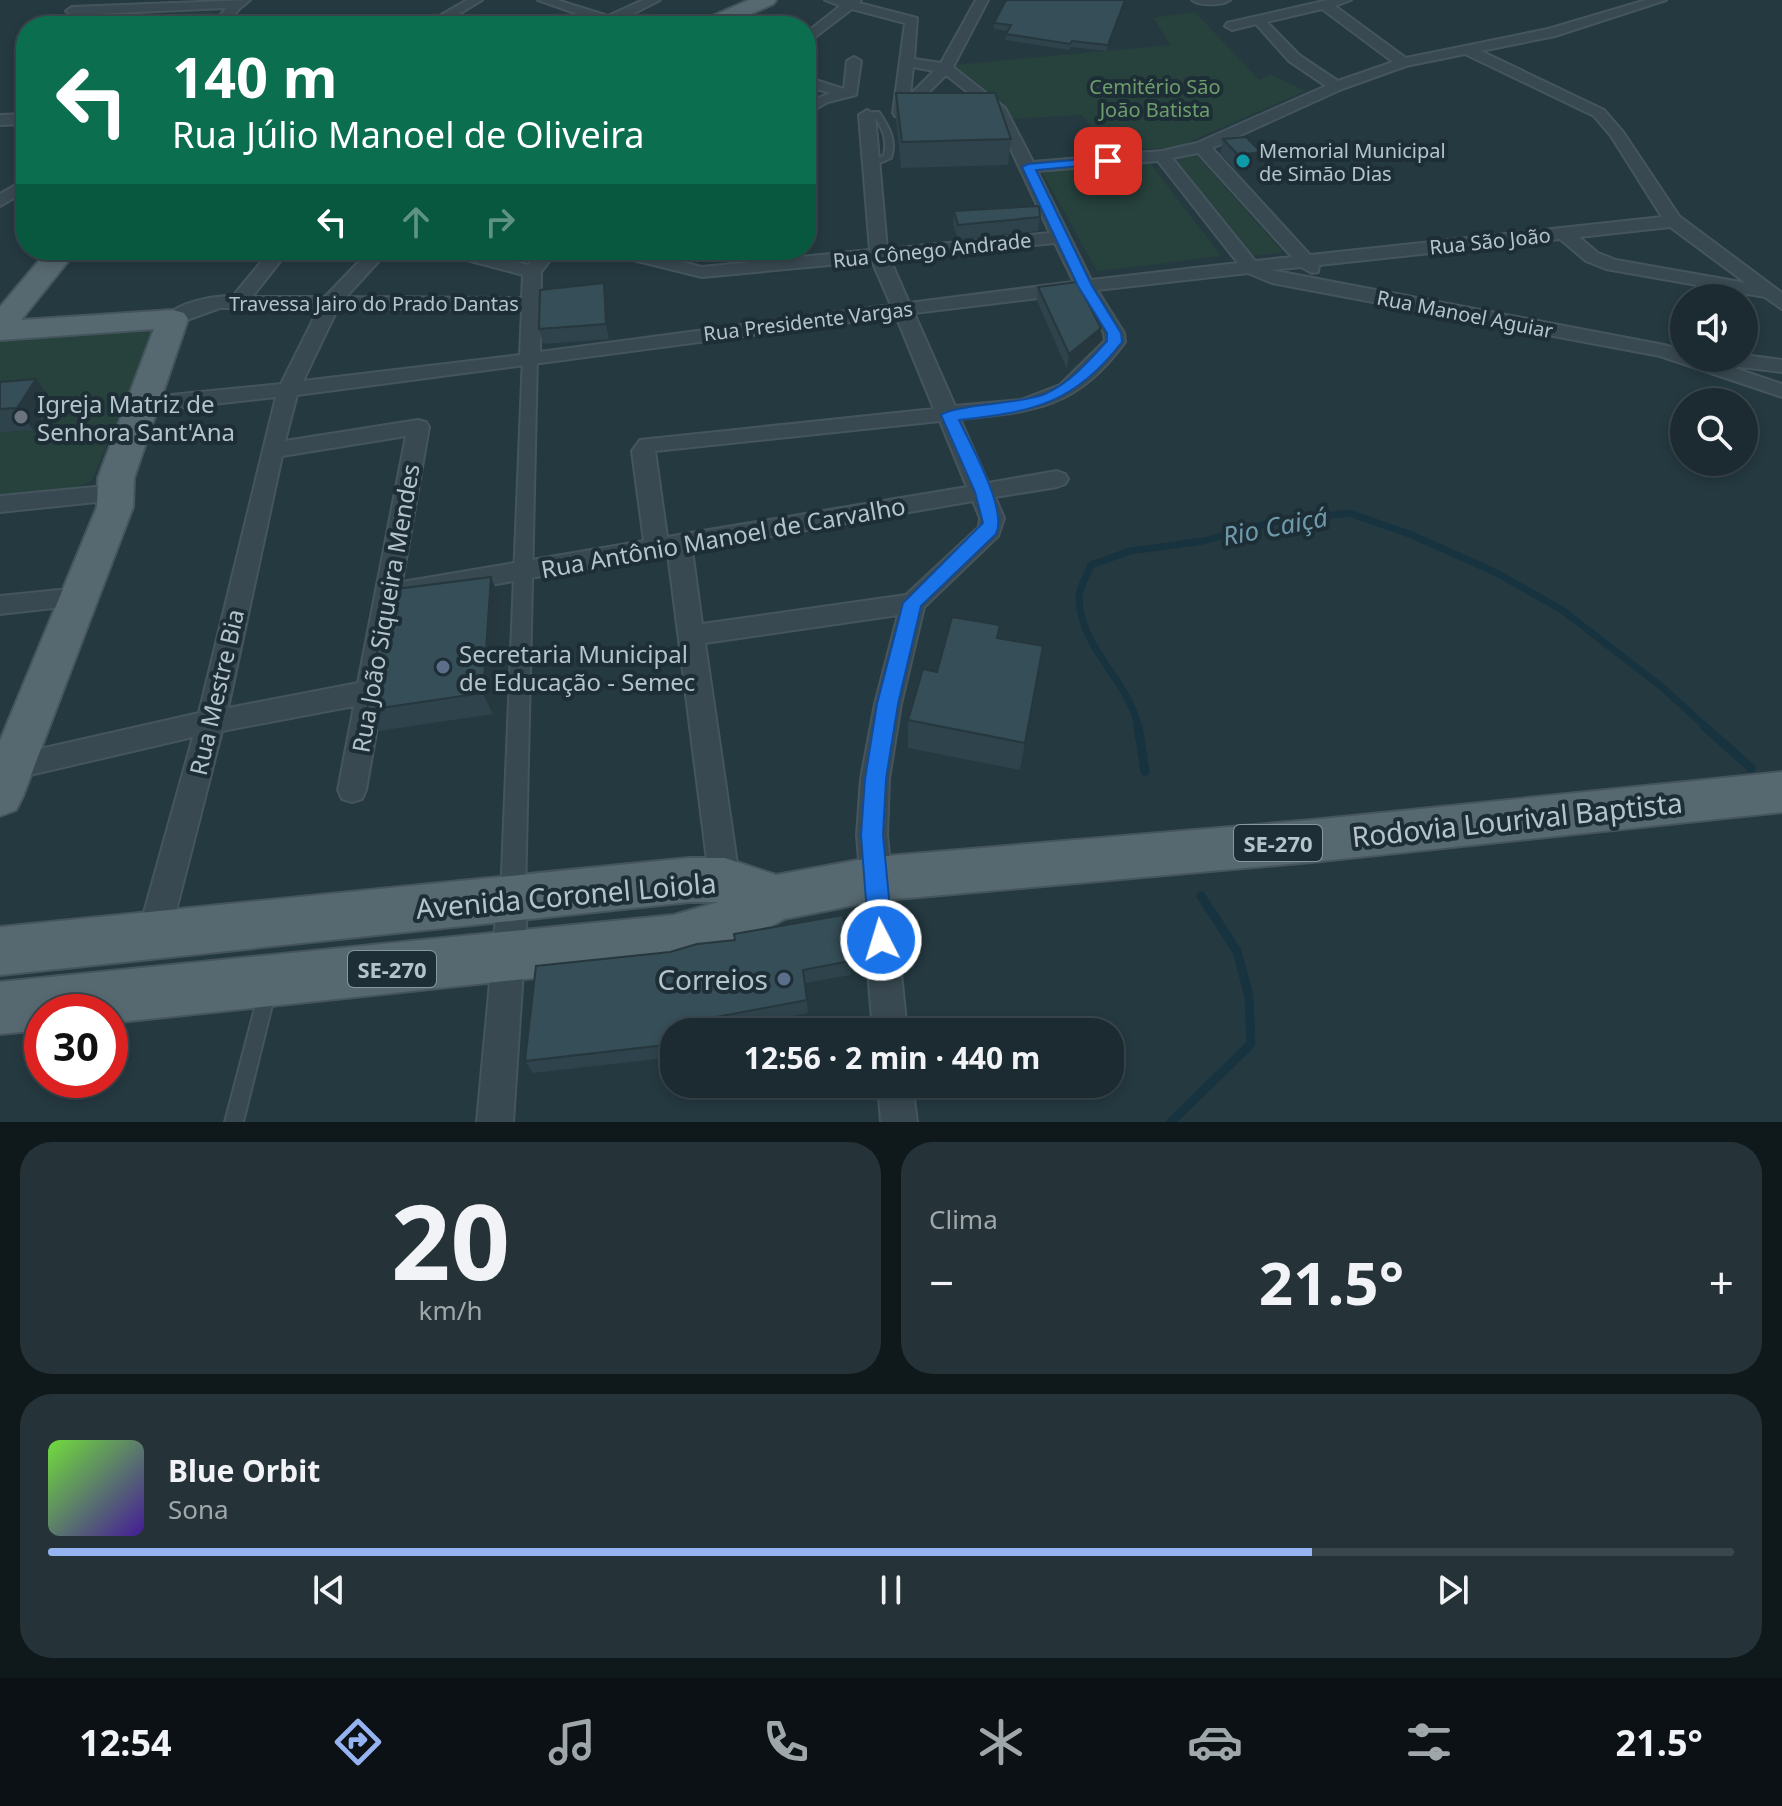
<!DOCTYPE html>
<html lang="pt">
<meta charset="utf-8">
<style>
body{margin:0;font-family:"Noto Sans",sans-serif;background:#253339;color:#f1f3f6;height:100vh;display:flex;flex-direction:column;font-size:30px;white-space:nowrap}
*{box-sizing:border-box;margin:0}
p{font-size:26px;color:#a0a7ab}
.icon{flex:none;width:44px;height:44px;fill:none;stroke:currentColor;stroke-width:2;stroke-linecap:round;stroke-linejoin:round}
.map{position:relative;height:1122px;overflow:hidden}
.side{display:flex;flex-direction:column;gap:20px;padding:20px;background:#0f181b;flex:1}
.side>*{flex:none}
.banner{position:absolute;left:16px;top:16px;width:800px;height:244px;border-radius:32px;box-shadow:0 4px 12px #0003,0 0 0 2px #3a474d;background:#0b6e4f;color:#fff;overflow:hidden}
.buttons{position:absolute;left:1670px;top:284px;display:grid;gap:16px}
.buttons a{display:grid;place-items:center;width:88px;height:88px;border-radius:50%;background:#1c2b31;box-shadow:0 4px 12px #0003,0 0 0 2px #3a474d;font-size:40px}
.speed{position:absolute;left:24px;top:994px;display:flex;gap:16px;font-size:40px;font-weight:700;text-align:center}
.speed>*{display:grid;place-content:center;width:104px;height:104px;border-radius:50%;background:#1c2b31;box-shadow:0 4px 12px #0003,0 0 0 2px #3a474d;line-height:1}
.speed .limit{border:12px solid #d22;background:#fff;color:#111}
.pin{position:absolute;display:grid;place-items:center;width:68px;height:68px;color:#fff;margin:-34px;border-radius:16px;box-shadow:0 4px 12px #0006}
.me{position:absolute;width:88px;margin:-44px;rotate:355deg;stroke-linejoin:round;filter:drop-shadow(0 0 6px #0008)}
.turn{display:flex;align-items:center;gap:28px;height:168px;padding:0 24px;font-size:36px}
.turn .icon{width:104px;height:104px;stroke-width:2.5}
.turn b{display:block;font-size:56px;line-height:68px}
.lanes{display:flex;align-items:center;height:76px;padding:0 24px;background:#0003;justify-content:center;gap:40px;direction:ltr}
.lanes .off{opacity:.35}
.big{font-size:60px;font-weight:700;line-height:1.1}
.side .card{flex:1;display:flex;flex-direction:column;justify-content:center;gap:12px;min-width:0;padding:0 28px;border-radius:32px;background:#253339}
.side .dial{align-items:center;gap:0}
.dial b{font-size:104px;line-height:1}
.song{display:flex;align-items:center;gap:24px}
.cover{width:96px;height:96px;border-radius:12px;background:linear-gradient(135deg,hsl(100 70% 55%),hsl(260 70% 35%))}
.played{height:8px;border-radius:4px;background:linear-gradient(90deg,#95b2f1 75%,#3a474d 75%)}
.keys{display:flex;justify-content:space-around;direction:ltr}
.heat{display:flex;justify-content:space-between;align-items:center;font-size:44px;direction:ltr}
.side .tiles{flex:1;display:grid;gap:20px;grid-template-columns:1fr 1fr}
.card:last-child{grid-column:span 2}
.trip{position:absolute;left:660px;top:1018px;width:464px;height:80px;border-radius:32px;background:#1c2b31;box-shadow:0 4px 12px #0003,0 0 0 2px #3a474d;font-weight:700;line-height:80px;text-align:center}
.tabs{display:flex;height:128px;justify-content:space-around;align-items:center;background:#0b1114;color:#a0a7ab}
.tabs .icon{width:56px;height:56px}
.tabs .on{color:#95b2f1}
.tabs b{font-size:36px;color:#f1f3f6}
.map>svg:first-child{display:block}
</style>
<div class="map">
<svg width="1782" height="1122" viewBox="0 0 1782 1122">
<rect width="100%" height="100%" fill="#253941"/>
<path fill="#27423d" d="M214,12l-13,14h-114l-1,-9z
M1195,12l64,68 11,-6 35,17 -125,55 -67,7 -31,-38 -74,4 -2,-9 -52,-45 217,-20 -18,-27z
M1197,156l86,96 -32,4 -76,-97z
M1150,163l71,93 -124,15 -55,-99z
M156,328l-64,152 -15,8 -77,6v-152l13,-5z"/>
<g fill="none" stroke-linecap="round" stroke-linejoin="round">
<path stroke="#17333f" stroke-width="4" d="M572,26l15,-6"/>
<path stroke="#17333f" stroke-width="7" d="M1138,728c-7,-46 -56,-76 -59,-128 -1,-10 8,-25 12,-35l39,-14 73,-10 69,-19 77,-9 63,22 85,38 65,37 100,77 45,41"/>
<path stroke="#17333f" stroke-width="9" d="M1138,726l7,45
M1704,726l47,42
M1171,1122l80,-78 -2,-48 -12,-45 -36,-55"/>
<g stroke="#45555d" stroke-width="4">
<path id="service" d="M873,112h6c10,15 18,28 12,46l-20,9 -4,-2 17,-10c4,-17 -2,-28 -12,-41z
M267,985l6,2 2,6 -32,129h-18l34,-129 2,-6z"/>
</g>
<g stroke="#45555d" stroke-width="4">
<path id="pedestrian" d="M530,352l7,5 -12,539 -4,8 -8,3 -8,-3 -4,-8 22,-539z"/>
</g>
<g stroke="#45555d" stroke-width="4">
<path id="minor" d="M250,0l-11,9 -13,17h-14l14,-18 -154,7 -6,-4 6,-4z
M467,0h15l-43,26h-17z
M538,0h19l51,16 35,-16h17l-39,20 14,6h-38v-5z
M825,0h36l-2,3 58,15 -3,41 27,4 35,-63h12l-35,67 52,41 28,54 129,-11 35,-8 129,-57 -37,-25 -33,-37 -24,6 -7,-4 2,-3 101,-23h23l-16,6 71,52 142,-29 98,-29h20l-111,36 -74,15 123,59 19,22 56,84 103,77v16l-17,-12 -159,-28 -20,-8 -26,-22 -241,26 -1,7 -6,1 -11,-6 -30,3 393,75 20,6v7h60v-3l38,5v12l-57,-7 57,19v13l-122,-41 -388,-73 -24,-10 -151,17 27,43 1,9c-49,66 -88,69 -165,77l28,64 69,-12 8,3 3,5 -3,5 -8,3 -62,10 9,21 -6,18 -74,71 -23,97 -12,75 -2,56 20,197h-34l-16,-197 4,-56 14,-75 23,-89 -193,28 36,248 -4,10 -11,4 -11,-4 -4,-10 -43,-337 -269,47 -33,189 -4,9 -10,3 -10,-3 -4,-9 16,-84 -132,25 -52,203 -5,11 -11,4 -11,-4 -5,-11 55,-197 -193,45v-24l199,-45 77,-316 -135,15 -10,-7 10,-7 140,-14 38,-76h-99l-47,17 -10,-6c15,-17 48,-23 70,-23l38,-46h18l-37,47h73l45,-47h19l-43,47 176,1 1,-23 -79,-21 -3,-4h29l58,15 12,-15h18l-17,22 -1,80 351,-47 -19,-44 -170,16 -93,-23 -3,-4h30l66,17 168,-17 -11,-135 8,-5 8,5 12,134 163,-16 -56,-120 -48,-38 -41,41h-10l-2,-3 12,-90 -53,-14 -46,35v-11l34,-27zM1322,9l71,53 -55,19 -39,-26 -32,-33zM1465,54l129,62 17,20 51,81 -352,38 -98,-107 130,-59 64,-23zM913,67l21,4 -24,24zM1198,153l94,104 -37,4 -83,-103zM1158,161l80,102 -147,17 -54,-109zM1670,227l76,56 -130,-23 -18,-7 -19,-16zM1055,243l19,39 -165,21 -19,-44zM1080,293l24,40 1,8 -45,44 -39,15 -66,6 -41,-93zM338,308l184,2 -2,45 -217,26zM896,316l38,93 -294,31 -8,11 12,90 -242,41 27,-155 -3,-5 -8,-2 -133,21 12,-46zM940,421l27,66 -300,50 -12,-86zM406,436l-48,247 -130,25 54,-252zM973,501l7,17 -1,9 -73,68 -204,29 -10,-74z
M1192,0h38c-8,6 -30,6 -38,0z
M854,57l7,4 -5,34 -28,7 -22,12v-11l24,-10 -24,-7v-9l38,12 3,-28z
M26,114v10l-26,1v-10z
M26,179v12l-26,15v-12z
M117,485l8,2 3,6 -3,6 -125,13v-16z
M79,588l9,2 3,7 -3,7 -88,10v-18z
M513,882l11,4 4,10 -15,226h-36l21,-226 4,-10z
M878,1084h34l5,38h-36z"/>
</g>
<g stroke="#45555d" stroke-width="4">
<path id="primary" d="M749,0h27l-3,4 -49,22h-28l3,-4z
M48,250h29l-56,70 152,-10 11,3 4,6 -54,159 -1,29 -110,289 -7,14 -16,6v-75l97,-234 1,-29 56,-149 -154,11v-33z
M1782,772v40l-470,50 -437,39 -91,18 -36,21 -74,23 -564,60v-11h-68v18l-42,4v-52l674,-67 45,-13h-30l-689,73v-48l689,-69h36l51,17 99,-18 437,-37z"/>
</g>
<use href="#service" fill="#394951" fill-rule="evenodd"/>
<use href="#pedestrian" fill="#394951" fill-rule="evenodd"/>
<use href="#minor" fill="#394951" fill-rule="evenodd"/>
<use href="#primary" fill="#576970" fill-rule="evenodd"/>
</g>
<path fill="#2e434b" d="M1126,2l-19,49 -36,-4 -2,3 -64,-10 2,-9 -13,-2v-6z
M896,93l115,46 -3,26 -107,3 -5,-49z
M1223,139l38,13 -3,14 -23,3 -15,-16z
M954,211l86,6 -2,14 -80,8 -5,-14z
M1038,287l63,41 -2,15 -32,26 -30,-68z
M607,297l2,42 -66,5 -4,-15z
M0,382l52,19 -19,29 -33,2z
M491,577l9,22 -7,115 -114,17 -12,-21 21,-74z
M1000,625l-1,13 44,8 -23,124 -112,-22v-28l29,-48z
M670,952l180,9 1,14 -46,8 3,30 -88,17 -46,2v25l-141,16 -8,-12z"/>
<path fill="#26373d" d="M1125,0l1,2 -19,49 1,-6z
M1261,152l-3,14 -23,3 3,-14z
M604,283l3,14 2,42 -3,-15z
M1101,328l-2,15 -32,26 2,-15z
M36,379l16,22 -19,29 -16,-22z
M491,577l9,22 -7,115 -10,-21z
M716,1017l4,13v2h-4z"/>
<path fill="#364e57" stroke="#26373d" stroke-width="2" d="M1006,0h119l-17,45 -36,-4 -2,3 -64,-10 5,-9 -17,-2z
M896,93h99l16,46 -109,3z
M1246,137l15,15 -23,3 -15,-16z
M1039,206l1,11 -82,8 -4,-14z
M1077,282l24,46 -32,26 -31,-67z
M604,283l2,41 -67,5 1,-39z
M36,379l-19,29 -17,1v-27z
M491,577l-8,116 -116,17 13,-73 8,-1 8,-47z
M952,617l48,8 -3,13 46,8 -18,97 -117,-23 15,-51 14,3z
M843,915l7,46 -47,9 4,30 -91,17v15h-42v12l-149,17 11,-95 134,-14 27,-8 38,-4 -1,-6z"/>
<path fill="#1a73e8" stroke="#114b97" stroke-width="2" d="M1108,157l4,1v5l-76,7 56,116 29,47 1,9c-47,61 -88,70 -163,78 11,24 49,90 37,114l-75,72 -23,98 -12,75 -3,56 10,105 -4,8 -8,4 -8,-4 -4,-8 -8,-105 4,-56 12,-75 26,-101 80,-80 -8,-31 -34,-77c11,-10 81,-11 104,-21 26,-12 44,-33 62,-53v-8l-29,-47 -56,-119 6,-3z"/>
<circle fill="#0f9aa8" stroke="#1e2e36" stroke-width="3" cx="1243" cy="161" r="8"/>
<circle fill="#6b7280" stroke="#1e2e36" stroke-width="3" cx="21" cy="417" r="8"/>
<g fill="#5c6f8a" stroke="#1e2e36" stroke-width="3">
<circle cx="443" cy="667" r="8"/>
<circle cx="784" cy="979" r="8"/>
</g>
<g text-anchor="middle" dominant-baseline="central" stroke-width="8" stroke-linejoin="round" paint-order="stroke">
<g font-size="20" fill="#6e9d6c" stroke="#1e2e36">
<text x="1155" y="86">Cemitério São<tspan x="1155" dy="23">João Batista</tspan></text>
</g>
<g font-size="20" fill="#b5c4cb" stroke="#1e2e36" text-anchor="start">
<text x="1259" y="150">Memorial Municipal<tspan x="1259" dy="23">de Simão Dias</tspan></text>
</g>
<g font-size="20" fill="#b5c4cb" stroke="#1e2e36">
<text transform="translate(1490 241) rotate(-6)">Rua São João</text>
<text transform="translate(932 250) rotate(-6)">Rua Cônego Andrade</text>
<text x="374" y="303">Travessa Jairo do Prado Dantas</text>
<text transform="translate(1465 314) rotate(11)">Rua Manoel Aguiar</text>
<text transform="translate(808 321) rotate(-7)">Rua Presidente Vargas</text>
</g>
<g fill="#1e2e36" stroke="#88979e" stroke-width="2">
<rect x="1234" y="825" width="88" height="36" rx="6"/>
<rect x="348" y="951" width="88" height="36" rx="6"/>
</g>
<g font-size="22" font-weight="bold" fill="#b5c4cb">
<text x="1278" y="843">SE-270</text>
<text x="392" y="969">SE-270</text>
</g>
<g font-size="24" fill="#b5c4cb" stroke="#1e2e36" text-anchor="start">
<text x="37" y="403">Igreja Matriz de<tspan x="37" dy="28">Senhora Sant'Ana</tspan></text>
<text x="459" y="653">Secretaria Municipal<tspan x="459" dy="28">de Educação - Semec</tspan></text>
</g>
<g font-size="24" fill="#b5c4cb" stroke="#1e2e36">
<text transform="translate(723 537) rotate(-10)">Rua Antônio Manoel de Carvalho</text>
<text transform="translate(385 608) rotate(-80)">Rua João Siqueira Mendes</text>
<text transform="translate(216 692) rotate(-77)">Rua Mestre Bia</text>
</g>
<g font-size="26" font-style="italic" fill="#6e99ab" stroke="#1e2e36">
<text transform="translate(1275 526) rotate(-11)">Rio Caiçá</text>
</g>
<g font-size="28" fill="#b5c4cb" stroke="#1e2e36">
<text transform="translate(1517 819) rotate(-6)">Rodovia Lourival Baptista</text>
<text transform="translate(566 895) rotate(-5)">Avenida Coronel Loiola</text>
</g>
<g font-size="28" fill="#b5c4cb" stroke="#1e2e36" text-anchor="end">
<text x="768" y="979">Correios</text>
</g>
</g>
</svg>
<div class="buttons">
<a><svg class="icon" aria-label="sound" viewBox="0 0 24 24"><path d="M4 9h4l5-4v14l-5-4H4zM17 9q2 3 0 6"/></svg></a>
<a><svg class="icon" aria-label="search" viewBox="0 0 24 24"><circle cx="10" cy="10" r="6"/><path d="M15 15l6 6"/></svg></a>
</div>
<div class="speed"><div class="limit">30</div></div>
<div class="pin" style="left:1108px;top:161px;background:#d93025"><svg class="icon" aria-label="arrive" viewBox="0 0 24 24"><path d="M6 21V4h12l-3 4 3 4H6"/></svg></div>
<svg class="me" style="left:881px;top:940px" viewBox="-20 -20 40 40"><circle r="17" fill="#1a73e8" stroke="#fff" stroke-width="3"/><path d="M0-11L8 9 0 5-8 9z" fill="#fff"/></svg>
<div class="trip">12:56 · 2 min · 440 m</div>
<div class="banner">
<div class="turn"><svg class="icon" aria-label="left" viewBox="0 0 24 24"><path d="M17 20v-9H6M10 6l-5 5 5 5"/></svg><div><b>140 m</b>Rua Júlio Manoel de Oliveira</div></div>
<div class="lanes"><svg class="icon" aria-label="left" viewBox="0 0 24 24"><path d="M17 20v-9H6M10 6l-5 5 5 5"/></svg><svg class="icon off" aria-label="ahead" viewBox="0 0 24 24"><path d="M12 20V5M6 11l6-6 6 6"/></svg><svg class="icon off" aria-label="right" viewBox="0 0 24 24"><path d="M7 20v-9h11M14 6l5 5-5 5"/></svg></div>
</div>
</div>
<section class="side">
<div class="tiles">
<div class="card dial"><b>20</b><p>km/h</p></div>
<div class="card"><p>Clima</p>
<div class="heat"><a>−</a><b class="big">21.5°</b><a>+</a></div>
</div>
<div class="card">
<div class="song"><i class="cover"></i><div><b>Blue Orbit</b><p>Sona</p></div></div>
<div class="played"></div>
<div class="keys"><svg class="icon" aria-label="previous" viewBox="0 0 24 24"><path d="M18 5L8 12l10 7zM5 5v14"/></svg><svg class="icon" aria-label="pause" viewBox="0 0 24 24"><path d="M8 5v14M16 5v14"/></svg><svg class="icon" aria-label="next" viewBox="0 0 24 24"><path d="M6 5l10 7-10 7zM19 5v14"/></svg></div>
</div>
</div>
</section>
<nav class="tabs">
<b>12:54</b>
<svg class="icon on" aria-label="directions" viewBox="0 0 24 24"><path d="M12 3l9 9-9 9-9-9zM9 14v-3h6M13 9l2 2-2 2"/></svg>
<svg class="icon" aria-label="music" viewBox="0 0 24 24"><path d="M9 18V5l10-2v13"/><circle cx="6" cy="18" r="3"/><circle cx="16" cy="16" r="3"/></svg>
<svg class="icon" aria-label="phone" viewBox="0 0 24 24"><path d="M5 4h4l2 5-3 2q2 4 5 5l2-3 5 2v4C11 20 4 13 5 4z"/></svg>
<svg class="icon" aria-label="climate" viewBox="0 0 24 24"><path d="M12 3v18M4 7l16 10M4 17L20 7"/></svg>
<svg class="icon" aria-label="car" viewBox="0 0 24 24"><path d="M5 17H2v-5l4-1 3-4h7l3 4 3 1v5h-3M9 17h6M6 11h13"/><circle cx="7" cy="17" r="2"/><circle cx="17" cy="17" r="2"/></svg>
<svg class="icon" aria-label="filters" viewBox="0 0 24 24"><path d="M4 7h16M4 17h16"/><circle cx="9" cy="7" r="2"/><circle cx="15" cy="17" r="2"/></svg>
<b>21.5°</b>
</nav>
